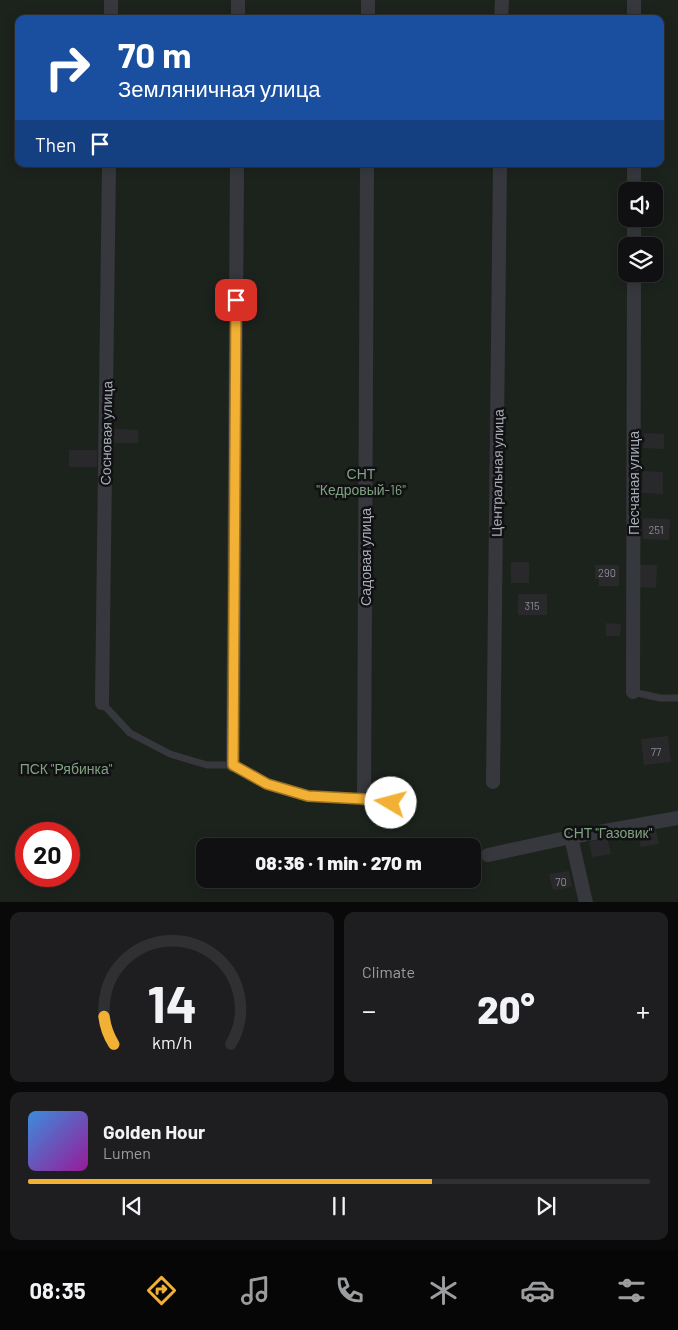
<!DOCTYPE html>
<meta charset="utf-8">
<style>
body{margin:0;font-family:Barlow,sans-serif;background:#1e1e20;color:#f1f3f6;height:100vh;display:flex;flex-direction:column;font-size:19px;white-space:nowrap}
*{box-sizing:border-box;margin:0}
p{font-size:16px;color:#9c9d9f}
.icon{flex:none;width:28px;height:28px;fill:none;stroke:currentColor;stroke-width:2;stroke-linecap:round;stroke-linejoin:round}
.map{position:relative;height:902px;overflow:hidden}
.details{display:flex;flex-direction:column;gap:10px;padding:10px;background:#09090a;flex:1}
.details>*{flex:none}
.guide{position:absolute;left:15px;top:15px;width:649px;height:152px;border-radius:10px;box-shadow:0 2px 12px #0003,0 0 0 1px #303032;background:#1a4fa0;color:#fff;overflow:hidden}
.tools{position:absolute;left:618px;top:182px;display:grid;gap:10px}
.tools a{display:grid;place-items:center;width:45px;height:45px;border-radius:10px;background:#101012;box-shadow:0 2px 12px #0003,0 0 0 1px #303032;font-size:25px}
.speed{position:absolute;left:15px;top:822px;display:flex;gap:10px;font-size:25px;font-weight:700;text-align:center}
.speed>*{display:grid;place-content:center;width:65px;height:65px;border-radius:50%;background:#101012;box-shadow:0 2px 12px #0003,0 0 0 1px #303032;line-height:1}
.speed .limit{border:8px solid #d22;background:#fff;color:#111}
.pin{position:absolute;display:grid;place-items:center;width:42px;height:42px;color:#fff;margin:-21px;border-radius:10px;box-shadow:0 2px 8px #0006}
.me{position:absolute;width:55px;margin:-28px;rotate:278deg;stroke-linejoin:round;filter:drop-shadow(0 0 4px #0008)}
.turn{display:flex;align-items:center;gap:18px;height:105px;padding:0 20px;font-size:22px}
.turn .icon{width:65px;height:65px;stroke-width:2.5}
.turn b{display:block;font-size:35px;line-height:42px}
.then{display:flex;align-items:center;height:48px;padding:0 20px;background:#0003;gap:10px;font-size:19px}
.big{font-size:38px;font-weight:800;line-height:1.1}
.details .card{flex:1;display:flex;flex-direction:column;justify-content:center;gap:8px;min-width:0;padding:0 18px;border-radius:10px;background:#1e1e20}
.details .dial{align-items:center;gap:0}
.dial svg{height:130px;overflow:visible;fill:none;stroke:#303032;stroke-width:7;stroke-linecap:round;text-anchor:middle}
.dial text{fill:#f1f3f6;stroke:none}
.song{display:flex;align-items:center;gap:15px}
.cover{width:60px;height:60px;border-radius:8px;background:linear-gradient(135deg,hsl(210 70% 55%),hsl(300 70% 35%))}
.played{height:5px;border-radius:2px;background:linear-gradient(90deg,#f2b134 65%,#303032 65%)}
.keys{display:flex;justify-content:space-around;direction:ltr}
.heat{display:flex;justify-content:space-between;align-items:center;font-size:28px;direction:ltr}
.details .tiles{flex:1;display:grid;gap:10px;grid-template-columns:1fr 1fr}
.card:last-child{grid-column:span 2}
.trip{position:absolute;left:196px;top:838px;width:285px;height:50px;border-radius:10px;background:#101012;box-shadow:0 2px 12px #0003,0 0 0 1px #303032;font-weight:800;line-height:50px;text-align:center}
.tabs{display:flex;height:80px;justify-content:space-around;align-items:center;background:#060607;color:#9c9d9f}
.tabs .icon{width:35px;height:35px}
.tabs .on{color:#f2b134}
.tabs b{font-size:22px;color:#f1f3f6}
.map>svg:first-child{display:block}
</style>
<div class="map">
<svg width="678" height="903" viewBox="0 0 678 903">
<rect width="100%" height="100%" fill="#161618"/>
<path fill="#1c231d" fill-rule="evenodd" d="M0,0h678v902l-678,1zM19,19h641v145h-641zM626,191h28v28h-28zM626,246h28v28h-28zM26,834h43v42h-43zM205,846h267v33h-267z"/>
<path fill="#29292c" d="M113,429l25,1v13h-26z
M644,433l20,1v15l-21,-1z
M69,450h28v17h-28z
M643,471l20,1v22l-21,-1z
M643,518l27,1 -1,21 -26,-1z
M511,562h18v21h-18z
M595,565h24v21h-20v-7h-4z
M640,565h17l-1,23 -17,-1z
M518,594h29v21h-29z
M606,623l15,1 -1,12h-14z
M668,736l3,26 -27,3 -3,-26z
M656,830l3,14 -18,3 -3,-14z
M607,838l4,16 -19,3 -3,-15z
M569,871l3,16 -19,3 -4,-16z"/>
<g fill="none" stroke-linecap="round" stroke-linejoin="round">
<path stroke="#37383d" stroke-width="7" d="M633,692l27,6h18
M102,703l28,30 40,21 37,11h26l34,19 42,12 55,3 40,6"/>
<path stroke="#37383d" stroke-width="14" d="M111,19v-19
M238,19v-19
M368,19v-19
M501,19l1,-19
M634,19v-19
M634,191v-27
M634,246v-27
M633,692l1,-418
M102,703l7,-539
M233,765l4,-601
M493,782l7,-618
M364,799l3,-635
M571,837l15,66
M488,855l83,-18 107,-19"/>
</g>
<g fill="none" stroke-linecap="round" stroke-linejoin="round">
<g stroke="#9d7322" stroke-width="12">
<path id="route" d="M236,300l-3,465 34,19 41,12 56,3 27,4"/>
</g>
<use href="#route" stroke="#f2b134" stroke-width="9"/>
</g>
<g text-anchor="middle" dominant-baseline="central" stroke-width="5" stroke-linejoin="round" paint-order="stroke">
<g font-size="11" fill="#888b94">
<text x="656" y="529">251</text>
<text x="607" y="572">290</text>
<text x="532" y="605">315</text>
<text x="656" y="751">77</text>
<text x="561" y="881">70</text>
</g>
<g font-size="14" fill="#a8adb8" stroke="#111113">
<text transform="translate(106 433) rotate(-89)">Сосновая улица</text>
<text transform="translate(497 473) rotate(-89)">Центральная улица</text>
<text transform="translate(633 483) rotate(-90)">Песчаная улица</text>
<text transform="translate(365 557) rotate(-90)">Садовая улица</text>
</g>
<g font-size="14" fill="#7fa381" stroke="#111113">
<text x="361" y="473">СНТ<tspan x="361" dy="16">"Кедровый-16"</tspan></text>
<text x="66" y="768">ПСК "Рябинка"</text>
<text x="608" y="832">СНТ "Газовик"</text>
</g>
</g>
</svg>
<div class="tools">
<a><svg class="icon" aria-label="sound" viewBox="0 0 24 24"><path d="M4 9h4l5-4v14l-5-4H4zM17 9q2 3 0 6"/></svg></a>
<a><svg class="icon" aria-label="layers" viewBox="0 0 24 24"><path d="M12 4l9 5-9 5-9-5zM3 14l9 5 9-5"/></svg></a>
</div>
<div class="speed"><div class="limit">20</div></div>
<div class="pin" style="left:236px;top:300px;background:#d93025"><svg class="icon" aria-label="arrive" viewBox="0 0 24 24"><path d="M6 21V4h12l-3 4 3 4H6"/></svg></div>
<svg class="me" style="left:391px;top:803px" viewBox="-20 -20 40 40"><circle r="19" fill="#fff"/><path d="M0-13L10 11 0 6-10 11z" fill="#f2b134"/></svg>
<div class="trip">08:36 · 1 min · 270 m</div>
<div class="guide">
<div class="turn"><svg class="icon" aria-label="right" viewBox="0 0 24 24"><path d="M7 20v-9h11M14 6l5 5-5 5"/></svg><div><b>70 m</b>Земляничная улица</div></div>
<div class="then">Then<svg class="icon" aria-label="arrive" viewBox="0 0 24 24"><path d="M6 21V4h12l-3 4 3 4H6"/></svg></div>
</div>
</div>
<section class="details">
<div class="tiles">
<div class="card dial"><svg viewBox="0 0 100 80">
<path d="M14 69A42 42 0 1 1 86 69"/>
<path d="M14 69A42 42 0 0 1 8 52" stroke="#f2b134"/>
<text x="50" y="56" font-size="32" font-weight="700">14</text>
<text x="50" y="72" font-size="11">km/h</text>
</svg></div>
<div class="card"><p>Climate</p>
<div class="heat"><a>−</a><b class="big">20°</b><a>+</a></div>
</div>
<div class="card">
<div class="song"><i class="cover"></i><div><b>Golden Hour</b><p>Lumen</p></div></div>
<div class="played"></div>
<div class="keys"><svg class="icon" aria-label="previous" viewBox="0 0 24 24"><path d="M18 5L8 12l10 7zM5 5v14"/></svg><svg class="icon" aria-label="pause" viewBox="0 0 24 24"><path d="M8 5v14M16 5v14"/></svg><svg class="icon" aria-label="next" viewBox="0 0 24 24"><path d="M6 5l10 7-10 7zM19 5v14"/></svg></div>
</div>
</div>
</section>
<nav class="tabs">
<b>08:35</b>
<svg class="icon on" aria-label="directions" viewBox="0 0 24 24"><path d="M12 3l9 9-9 9-9-9zM9 14v-3h6M13 9l2 2-2 2"/></svg>
<svg class="icon" aria-label="music" viewBox="0 0 24 24"><path d="M9 18V5l10-2v13"/><circle cx="6" cy="18" r="3"/><circle cx="16" cy="16" r="3"/></svg>
<svg class="icon" aria-label="phone" viewBox="0 0 24 24"><path d="M5 4h4l2 5-3 2q2 4 5 5l2-3 5 2v4C11 20 4 13 5 4z"/></svg>
<svg class="icon" aria-label="climate" viewBox="0 0 24 24"><path d="M12 3v18M4 7l16 10M4 17L20 7"/></svg>
<svg class="icon" aria-label="car" viewBox="0 0 24 24"><path d="M5 17H2v-5l4-1 3-4h7l3 4 3 1v5h-3M9 17h6M6 11h13"/><circle cx="7" cy="17" r="2"/><circle cx="17" cy="17" r="2"/></svg>
<svg class="icon" aria-label="filters" viewBox="0 0 24 24"><path d="M4 7h16M4 17h16"/><circle cx="9" cy="7" r="2"/><circle cx="15" cy="17" r="2"/></svg>
</nav>
